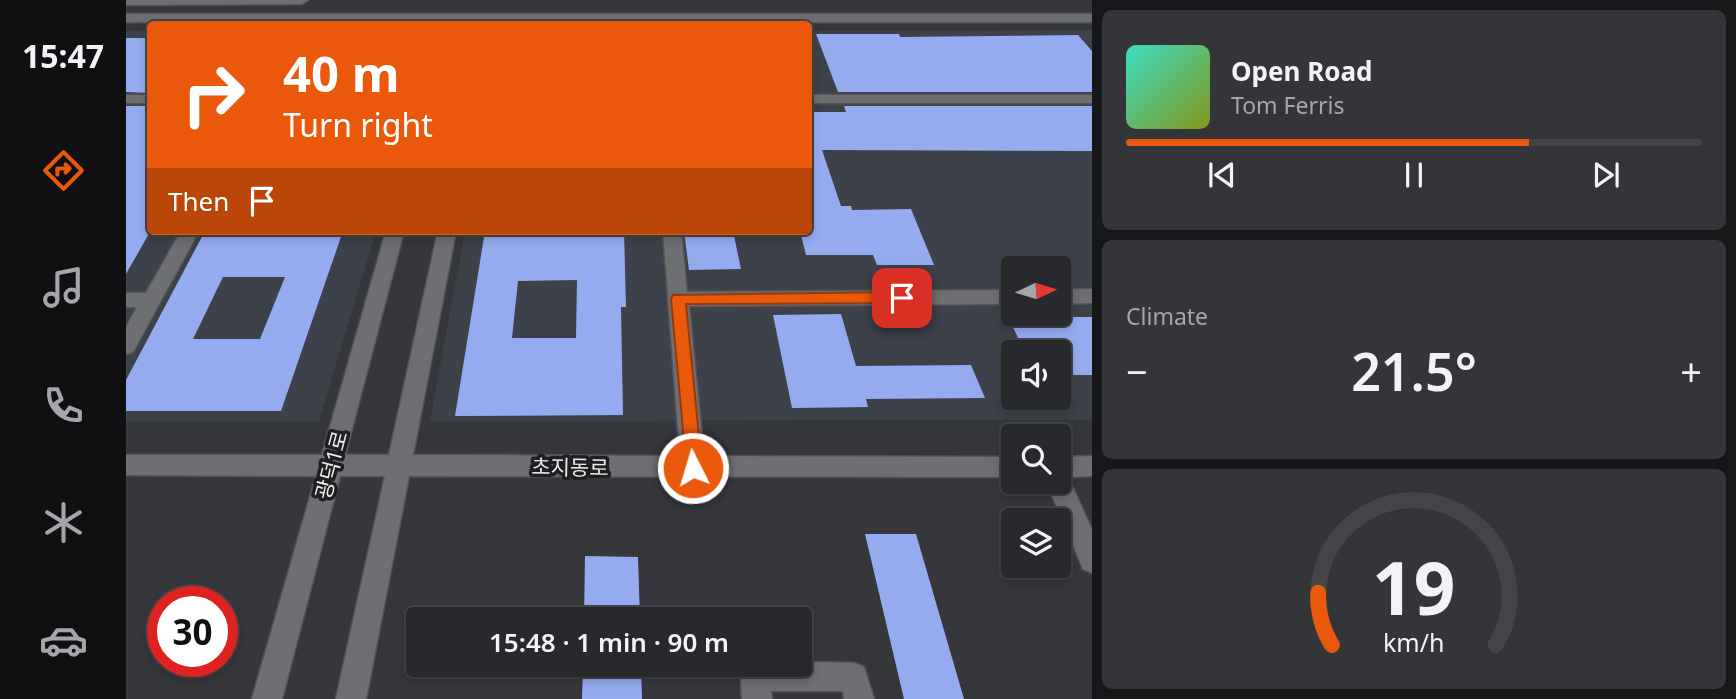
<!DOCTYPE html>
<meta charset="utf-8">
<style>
body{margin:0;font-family:"Noto Sans","Noto Sans KR",sans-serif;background:#343538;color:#f1f3f6;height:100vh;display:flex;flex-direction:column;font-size:26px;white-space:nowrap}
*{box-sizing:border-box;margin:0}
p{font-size:23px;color:#a5a6a9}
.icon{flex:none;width:38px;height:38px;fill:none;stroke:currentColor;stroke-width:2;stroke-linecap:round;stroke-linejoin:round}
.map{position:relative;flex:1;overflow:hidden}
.drawer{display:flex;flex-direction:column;gap:10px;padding:10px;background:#161718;width:644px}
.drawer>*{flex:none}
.hud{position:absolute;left:21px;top:21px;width:665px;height:214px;border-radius:7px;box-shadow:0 4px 10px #0003,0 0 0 2px #444548;background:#ea580c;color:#fff;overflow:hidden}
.needle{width:46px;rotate:86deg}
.controls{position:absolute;left:875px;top:256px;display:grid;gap:14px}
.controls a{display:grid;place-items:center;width:70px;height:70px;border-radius:7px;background:#28292c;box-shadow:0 4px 10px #0003,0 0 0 2px #444548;font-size:35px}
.speed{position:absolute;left:21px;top:586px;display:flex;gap:14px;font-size:35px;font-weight:700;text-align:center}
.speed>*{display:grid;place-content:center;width:91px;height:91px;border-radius:50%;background:#28292c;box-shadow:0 4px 10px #0003,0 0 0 2px #444548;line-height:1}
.speed .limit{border:10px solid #d22;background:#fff;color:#111}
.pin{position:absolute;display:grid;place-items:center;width:60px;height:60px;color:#fff;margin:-30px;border-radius:14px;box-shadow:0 4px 10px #0006}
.me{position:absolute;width:77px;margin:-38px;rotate:355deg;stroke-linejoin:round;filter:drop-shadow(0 0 5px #0008)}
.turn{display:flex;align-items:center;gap:24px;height:147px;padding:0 21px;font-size:32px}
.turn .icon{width:91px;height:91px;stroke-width:2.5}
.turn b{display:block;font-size:49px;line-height:60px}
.then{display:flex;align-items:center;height:66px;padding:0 21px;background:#0003;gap:14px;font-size:26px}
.big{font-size:52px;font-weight:600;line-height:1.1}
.drawer .tile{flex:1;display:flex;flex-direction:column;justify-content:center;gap:10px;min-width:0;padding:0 24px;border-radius:10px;background:#343538}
.drawer .dial{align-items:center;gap:0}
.dial svg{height:182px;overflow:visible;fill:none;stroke:#444548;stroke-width:7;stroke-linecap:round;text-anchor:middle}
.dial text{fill:#f1f3f6;stroke:none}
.song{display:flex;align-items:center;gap:21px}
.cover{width:84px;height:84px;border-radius:10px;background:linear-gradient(135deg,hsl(170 70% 55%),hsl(70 70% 35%))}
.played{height:7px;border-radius:4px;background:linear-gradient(90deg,#ea580c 70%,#444548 70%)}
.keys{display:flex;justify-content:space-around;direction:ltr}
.heat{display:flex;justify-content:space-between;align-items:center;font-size:38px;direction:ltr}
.trip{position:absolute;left:280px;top:607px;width:406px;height:70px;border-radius:7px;background:#28292c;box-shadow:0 4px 10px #0003,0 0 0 2px #444548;font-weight:600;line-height:70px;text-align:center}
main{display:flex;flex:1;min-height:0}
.dock{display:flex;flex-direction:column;width:126px;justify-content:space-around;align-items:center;background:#101012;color:#a5a6a9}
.dock .icon{width:49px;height:49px}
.dock .on{color:#ea580c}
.dock b{font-size:32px;color:#f1f3f6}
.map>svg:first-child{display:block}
</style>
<main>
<nav class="dock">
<b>15:47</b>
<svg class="icon on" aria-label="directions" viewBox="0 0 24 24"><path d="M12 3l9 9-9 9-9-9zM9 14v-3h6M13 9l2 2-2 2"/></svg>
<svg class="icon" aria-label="music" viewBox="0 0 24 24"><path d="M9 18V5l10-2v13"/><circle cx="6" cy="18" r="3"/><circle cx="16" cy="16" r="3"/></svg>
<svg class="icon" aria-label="phone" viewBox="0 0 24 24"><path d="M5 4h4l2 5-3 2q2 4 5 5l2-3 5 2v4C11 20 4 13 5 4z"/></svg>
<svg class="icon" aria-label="climate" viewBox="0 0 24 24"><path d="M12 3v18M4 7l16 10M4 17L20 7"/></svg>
<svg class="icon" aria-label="car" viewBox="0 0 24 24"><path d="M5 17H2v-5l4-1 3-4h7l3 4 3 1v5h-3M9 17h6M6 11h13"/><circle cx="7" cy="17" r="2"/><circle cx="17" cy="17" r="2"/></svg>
</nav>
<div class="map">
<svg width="966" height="699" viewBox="0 0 966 699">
<rect width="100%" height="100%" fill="#36373b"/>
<path fill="#3d414a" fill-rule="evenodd" d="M966,30v390l-662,1 35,-190h343l1,-200zM887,268h46v45h-46zM887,352h46v45h-46z
M0,31h24v200h226l-57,190 -193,1z"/>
<path fill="#95abf0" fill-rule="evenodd" d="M690,34h83l1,3 178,-2 14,16v41h-254z
M0,38h24v55l-24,-1z
M24,106v126l-24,42v-168z
M718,106h248v45l-270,-1 19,56h10l1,4 59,-1 23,56h-57l-4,-10h-67l-6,-24h8v-119h38z
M79,231h138l-62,180h-155v-31zM97,277h62l-25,62h-67z
M359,231h139l2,76h-5l2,108 -168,1zM451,280l-1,58h-64l6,-57z
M558,231h49l8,38 -52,1z
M715,314l15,52 115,-1 14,33 -119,1 2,8 -76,1 -19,-93z
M882,317h84v58h-33v-23h-34z
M739,534h51l48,165h-60z
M459,556l53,1 2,63h-56z
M457,665h58l1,34h-60z"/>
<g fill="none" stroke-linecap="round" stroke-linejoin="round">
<g stroke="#535457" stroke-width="3">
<path id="minor" d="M0,0h182l-6,4 -176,1z
M0,14h966v8h-966z
M0,95h24v8h-24z
M682,95h284v8h-284z
M55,231h18l-66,121 -7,2v-27l11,-20h-11v-14h20z
M260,231h18l-59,224h44l49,-224h18l-43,224 267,1 -17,-225h18l6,61 326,-2v14l-324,2 15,150 309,1v20l-604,-1 -43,223h-30l49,-223h-45l-58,223h-30l64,-223 -190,-1v-20h196z
M966,289v14l-33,1v-14z
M966,456v20l-24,1 24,53v43l-9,-4 -37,-88h13v-24z
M674,662l54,1 10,4 10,32h-30l-1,-8h-72l1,8h-30l-1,-23 4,-10 55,-1z"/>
</g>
<use href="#minor" fill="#6d6f73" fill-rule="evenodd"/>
</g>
<path fill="#ea580c" stroke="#983908" stroke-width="2" d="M776,292l7,6 -7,5 -216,1 16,164 -3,6h-12l-16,-175 2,-4z"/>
<g text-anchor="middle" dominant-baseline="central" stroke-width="7" stroke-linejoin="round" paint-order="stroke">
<g font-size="21" fill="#ebecef" stroke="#1e1f20">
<text transform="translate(205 465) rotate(-75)">광덕1로</text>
<text transform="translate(444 467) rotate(1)">초지동로</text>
</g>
</g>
</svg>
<div class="controls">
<a><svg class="needle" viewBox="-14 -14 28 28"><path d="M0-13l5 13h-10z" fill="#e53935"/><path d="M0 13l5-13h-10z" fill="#a5a6a9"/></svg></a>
<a><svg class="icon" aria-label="sound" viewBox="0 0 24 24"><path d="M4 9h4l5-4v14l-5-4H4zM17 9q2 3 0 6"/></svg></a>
<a><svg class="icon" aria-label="search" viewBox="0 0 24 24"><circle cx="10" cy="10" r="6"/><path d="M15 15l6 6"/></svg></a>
<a><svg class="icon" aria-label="layers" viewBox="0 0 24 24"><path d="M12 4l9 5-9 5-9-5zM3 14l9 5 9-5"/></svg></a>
</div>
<div class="speed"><div class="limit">30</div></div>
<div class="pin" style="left:776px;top:298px;background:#d93025"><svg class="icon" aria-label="arrive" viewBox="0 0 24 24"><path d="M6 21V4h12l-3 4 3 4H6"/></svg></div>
<svg class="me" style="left:567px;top:468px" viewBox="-20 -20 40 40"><circle r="17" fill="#ea580c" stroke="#fff" stroke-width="3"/><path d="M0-11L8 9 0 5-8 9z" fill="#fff"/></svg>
<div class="trip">15:48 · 1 min · 90 m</div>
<div class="hud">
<div class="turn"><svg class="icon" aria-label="right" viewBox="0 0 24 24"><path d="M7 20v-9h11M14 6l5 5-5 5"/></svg><div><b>40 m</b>Turn right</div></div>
<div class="then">Then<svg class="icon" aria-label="arrive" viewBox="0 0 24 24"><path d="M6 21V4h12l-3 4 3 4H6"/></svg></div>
</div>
</div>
<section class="drawer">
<div class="tile">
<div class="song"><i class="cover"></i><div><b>Open Road</b><p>Tom Ferris</p></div></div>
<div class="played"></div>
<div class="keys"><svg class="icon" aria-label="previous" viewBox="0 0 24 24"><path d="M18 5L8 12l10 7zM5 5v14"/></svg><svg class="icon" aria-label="pause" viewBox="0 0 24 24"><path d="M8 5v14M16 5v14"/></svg><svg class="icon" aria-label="next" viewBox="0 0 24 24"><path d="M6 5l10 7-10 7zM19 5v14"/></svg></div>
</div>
<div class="tile"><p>Climate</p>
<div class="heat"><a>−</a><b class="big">21.5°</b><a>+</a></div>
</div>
<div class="tile dial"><svg viewBox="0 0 100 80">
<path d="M14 69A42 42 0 1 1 86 69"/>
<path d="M14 69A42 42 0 0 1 8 46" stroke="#ea580c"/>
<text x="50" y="56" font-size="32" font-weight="700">19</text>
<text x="50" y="72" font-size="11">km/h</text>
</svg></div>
</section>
</main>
